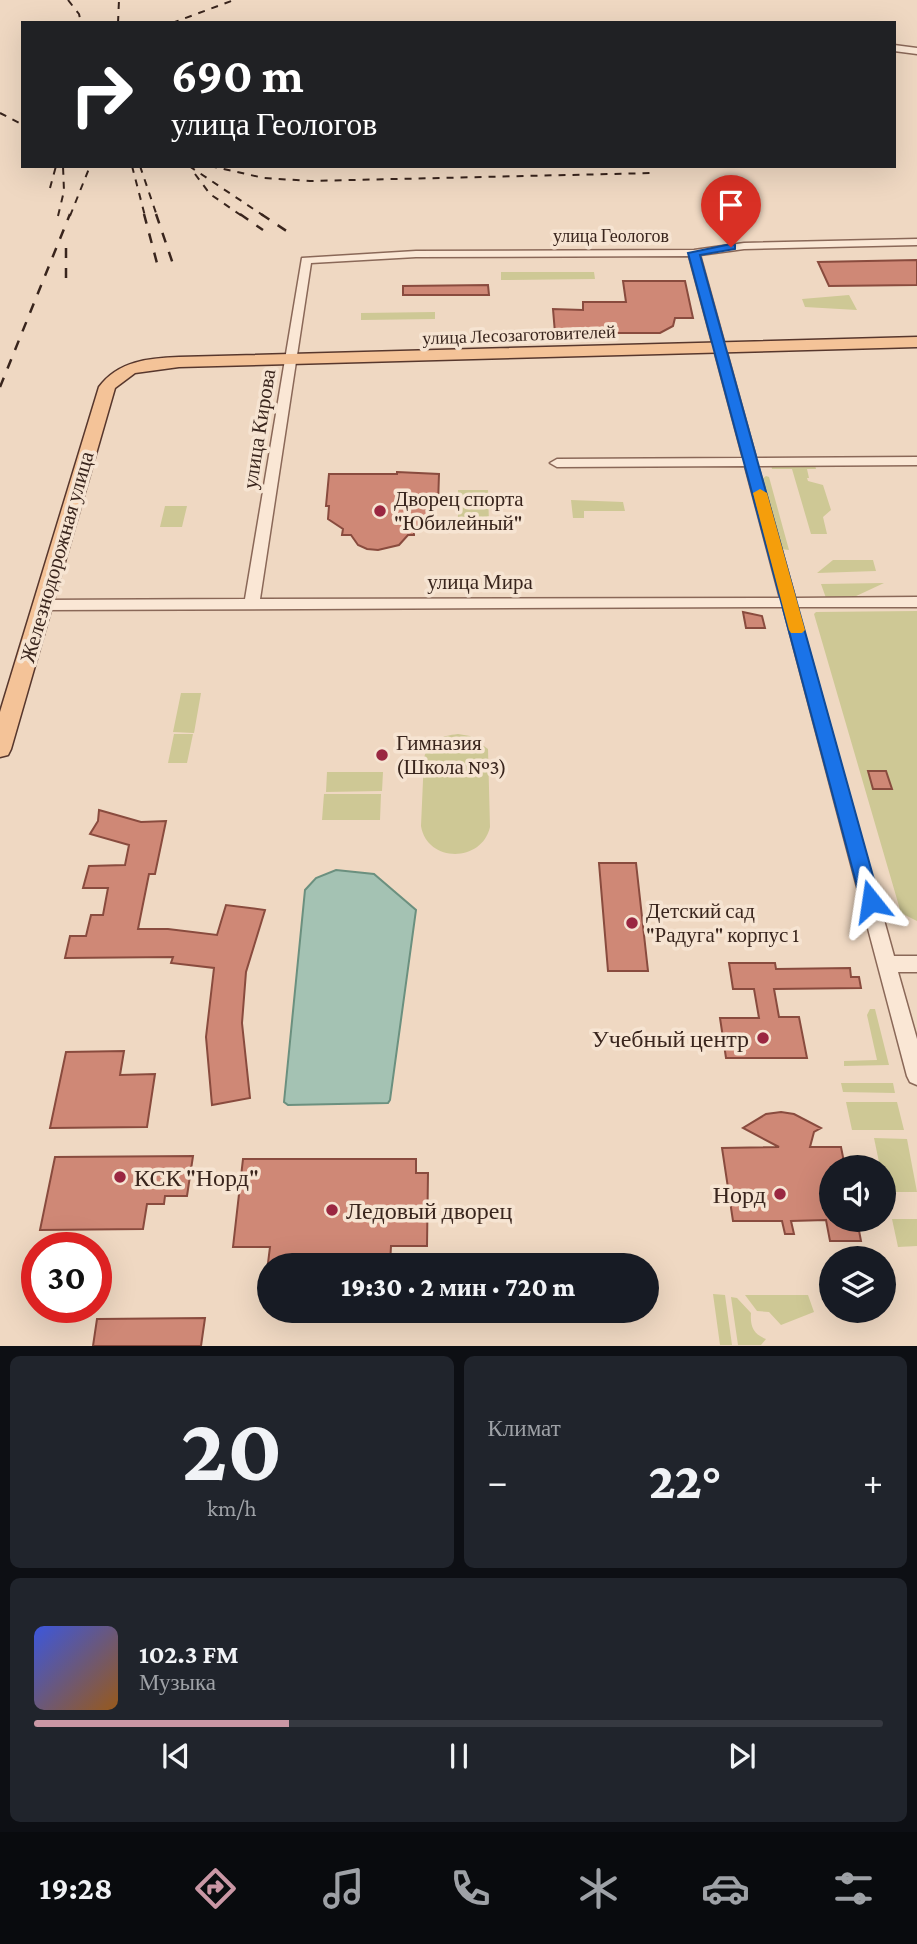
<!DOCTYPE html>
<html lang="ru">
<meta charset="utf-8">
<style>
body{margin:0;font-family:"Crimson Pro",serif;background:#20242c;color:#f1f3f6;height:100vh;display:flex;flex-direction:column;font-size:26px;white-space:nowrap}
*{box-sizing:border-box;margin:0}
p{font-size:23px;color:#9ea1a6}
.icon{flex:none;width:38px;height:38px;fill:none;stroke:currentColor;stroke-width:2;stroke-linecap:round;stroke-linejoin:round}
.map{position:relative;height:1346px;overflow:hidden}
.panel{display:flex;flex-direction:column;gap:10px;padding:10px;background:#0d0f14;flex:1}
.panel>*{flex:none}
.guide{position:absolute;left:21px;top:21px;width:875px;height:147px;border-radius:0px;box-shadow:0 7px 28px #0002;background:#202124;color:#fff;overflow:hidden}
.fabs{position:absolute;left:819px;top:1155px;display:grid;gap:14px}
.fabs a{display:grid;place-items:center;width:77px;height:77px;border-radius:50%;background:#171b24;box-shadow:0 7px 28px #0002;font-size:35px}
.speed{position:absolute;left:21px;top:1232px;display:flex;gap:14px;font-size:35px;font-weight:700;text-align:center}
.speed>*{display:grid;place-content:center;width:91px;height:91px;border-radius:50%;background:#171b24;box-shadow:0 7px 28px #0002;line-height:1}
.speed .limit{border:10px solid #d22;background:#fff;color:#111}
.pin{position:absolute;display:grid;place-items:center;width:60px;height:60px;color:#fff;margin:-72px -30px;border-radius:50% 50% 50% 0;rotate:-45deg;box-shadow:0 0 7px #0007}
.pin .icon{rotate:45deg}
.me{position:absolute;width:77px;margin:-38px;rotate:345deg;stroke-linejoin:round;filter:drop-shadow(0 0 5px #0008)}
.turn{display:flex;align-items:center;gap:24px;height:147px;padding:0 35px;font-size:32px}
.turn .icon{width:91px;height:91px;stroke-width:2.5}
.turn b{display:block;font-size:49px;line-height:60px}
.big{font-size:52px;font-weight:800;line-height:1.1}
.panel .card{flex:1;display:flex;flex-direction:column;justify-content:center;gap:10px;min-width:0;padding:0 24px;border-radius:10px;background:#20242c}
.panel .dial{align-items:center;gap:0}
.dial b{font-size:91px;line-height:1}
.song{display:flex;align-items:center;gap:21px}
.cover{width:84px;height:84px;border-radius:10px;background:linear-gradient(135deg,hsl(230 70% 55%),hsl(30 70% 35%))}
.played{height:7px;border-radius:4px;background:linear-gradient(90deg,#ca97a5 30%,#363941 30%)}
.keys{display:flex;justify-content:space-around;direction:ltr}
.heat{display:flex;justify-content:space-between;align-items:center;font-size:38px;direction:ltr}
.panel .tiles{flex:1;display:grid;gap:10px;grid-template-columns:1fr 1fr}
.card:last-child{grid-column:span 2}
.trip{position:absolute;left:257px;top:1253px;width:402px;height:70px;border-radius:35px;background:#171b24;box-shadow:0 7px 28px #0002;font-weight:800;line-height:70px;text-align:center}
.dock{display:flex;height:112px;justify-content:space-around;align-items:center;background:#090b0e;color:#9ea1a6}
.dock .icon{width:49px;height:49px}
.dock .current{color:#ca97a5}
.dock b{font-size:32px;color:#f1f3f6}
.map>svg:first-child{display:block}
</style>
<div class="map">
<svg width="917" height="1346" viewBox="0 0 917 1346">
<rect width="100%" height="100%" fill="#efd8c2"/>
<path fill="#cec895" d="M501,272h93l1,7 -94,1z
M849,295l8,15 -52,-3 -3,-8z
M435,312v7l-74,1v-7z
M771,465h44l1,4h-9l2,9h-2l1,3 15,4 8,25 -8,7 4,17h-16l-19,-65h-20z
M766,476l3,1 20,73 -8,-1 -19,-70z
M458,490h30l1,34h-31z
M571,500l52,2 2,9h-41v7h-11z
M165,506h22l-5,21h-22z
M833,560h40l3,11 -59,2z
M884,583l-32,15h-26l-5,-14z
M917,611v310l-16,-8 -87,-299 2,-2z
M181,693h20l-7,40 -21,-1z
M174,734h19l-6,29h-19z
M458,734l12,2 18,13 2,78c-8,36 -63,36 -69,-1l3,-68c5,-18 17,-22 34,-24z
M327,772h56l-1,19 -56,1z
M324,794h57l-1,26h-58z
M870,1009h5l14,56 -45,1v-5l33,-1 -10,-45z
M841,1083h52l2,10 -52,-1z
M846,1102h51l7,28h-52z
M874,1138l33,1 10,53h-32l-1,-25h-4z
M892,1219h25v27l-19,1z
M713,1294l12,1 7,50h-12z
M745,1295h63l6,17 -33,13 -12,-13 -12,-1z
M731,1297l6,1 14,15c-1,13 2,21 15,26l-5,6h-23z"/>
<path fill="#a4c2b3" stroke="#6b907f" stroke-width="2" d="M336,870l38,4 42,36 -26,190 -2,3 -100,2 -4,-3 21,-212 11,-12z"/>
<path fill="#cf8876" stroke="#894b3e" stroke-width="2" d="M917,260v25l-88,1 -11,-24z
M623,281h62l8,37h-18l-2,8 -13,7h-105l-2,-24 30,1v-8h43z
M488,285l1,10h-86v-9z
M397,472l42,2 -1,31h-6v12l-18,11v7h-6l-9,10 -21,5 -11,-1 -9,-4 -7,-10h-9l1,-6 -15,-10 1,-13h-3l3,-32h68z
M743,612l19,4 3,12h-19z
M868,771h18l6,18h-19z
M99,810l42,12 25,-1 -11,53h-6l-11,55h30l49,6 9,-30 39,5 -19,62 -4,51 8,75 -38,7 -6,-68 8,-69 -43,-5 2,-6 -108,1 5,-22h16l5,-21h12l5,-27h-25l6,-22 36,-1 4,-20 -39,-11 8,-13z
M599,863h37l12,108h-40z
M729,963h46l1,6 74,-1 1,9h8l2,11 -87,1 5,28h20l8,41h-81l-6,-40h39l-5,-29h-21z
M124,1051l-4,24 35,-1 -8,53 -97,1 16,-76z
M781,1112l13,2 27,14 -7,4 -4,15h31l4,20h-14v53h26l4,21h-31l-4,-21 -35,1 3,13h-9l-3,-13h-49l-11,-73 57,-1 -36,-19 23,-14z
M193,1156l-6,40h-22l-1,8h-17l-4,25 -103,1 15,-73z
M243,1159h173v14h12l-1,73h-36l-1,18 -37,1 -85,-2 2,-16h-37z
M205,1318l-4,28h-108l4,-27z"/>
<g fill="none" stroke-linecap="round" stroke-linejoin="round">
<g stroke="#8a6858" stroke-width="3">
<path id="minor" d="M894,45l23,3v6l-23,-3z
M917,239v6l-173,4 -44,6 56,203 161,-1v8l-159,1 37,132 122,-1v10h-120l97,349h23v16h-19l19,67v46l-7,-3 -3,-6 -124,-469 -741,3 -7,-5 7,-5 203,-1 57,-341 114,-7 278,-1 50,-7zM689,256l54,202 -186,1 -7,4 7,4 188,-1 35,132 -520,1 51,-336 105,-6z"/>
</g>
<g stroke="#57372d" stroke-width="3">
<path id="major" d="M917,337v10l-738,20 -44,6 -20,15 -104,361 -3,6 -8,2v-45l99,-325c19,-26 50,-29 80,-30z"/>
</g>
<use href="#minor" fill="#fae7d5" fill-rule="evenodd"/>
<use href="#major" fill="#f4c398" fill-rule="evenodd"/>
<path stroke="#39251d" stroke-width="2" stroke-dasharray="7 7" stroke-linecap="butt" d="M68,0l11,14 2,9
M118,23l1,-23
M172,23l62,-23
M0,113l23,12
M132,166l13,50
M140,166l17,50
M189,166l75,50
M210,166l54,12 46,3 343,-8
M195,174l15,20 32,22
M50,188l6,-22
M58,216l6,-25 -1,-25
M70,216l20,-50"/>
<path stroke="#39251d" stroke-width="2.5" stroke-dasharray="10 10" stroke-linecap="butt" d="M144,214l14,53
M156,214l17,50
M240,214l23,16
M261,214l30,20
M66,248v30
M0,387l70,-173"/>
</g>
<path fill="#1a73e8" stroke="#114b97" stroke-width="2" d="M731,244l4,1v4l-35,6 180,646 -3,5 -6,2 -7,-2 -3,-5 -173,-648z"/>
<path fill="#f59e0b" d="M760,489l7,4 38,137 -3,3h-11l-2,-3 -36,-137z"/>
<g fill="#9a2741" stroke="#f6e4d2" stroke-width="2.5">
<circle cx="380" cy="511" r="7"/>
<circle cx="382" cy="755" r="7"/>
<circle cx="632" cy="923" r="7"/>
<circle cx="763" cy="1038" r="7"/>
<circle cx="120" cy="1177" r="7"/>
<circle cx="780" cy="1194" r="7"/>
<circle cx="332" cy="1210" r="7"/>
</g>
<g text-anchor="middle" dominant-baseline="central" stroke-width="7" stroke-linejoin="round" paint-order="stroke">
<g font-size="18" fill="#39251d" stroke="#f6e4d2">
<text x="611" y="236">улица Геологов</text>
<text transform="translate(519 335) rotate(-2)">улица Лесозаготовителей</text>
</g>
<g font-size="21" fill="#39251d" stroke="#f6e4d2">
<text transform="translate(259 429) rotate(-81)">улица Кирова</text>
<text transform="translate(57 557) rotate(-74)">Железнодорожная улица</text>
<text x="480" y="582">улица Мира</text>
</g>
<g font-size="21" fill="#39251d" stroke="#f6e4d2" text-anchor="start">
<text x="394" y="499">Дворец спорта<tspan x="394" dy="24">"Юбилейный"</tspan></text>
<text x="396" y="743">Гимназия<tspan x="396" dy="24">(Школа №3)</tspan></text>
<text x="646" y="911">Детский сад<tspan x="646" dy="24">"Радуга" корпус 1</tspan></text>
</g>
<g font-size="24" fill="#39251d" stroke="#f6e4d2" text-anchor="end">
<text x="749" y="1038">Учебный центр</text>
<text x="134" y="1177" text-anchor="start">КСК "Норд"</text>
<text x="766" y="1194">Норд</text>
<text x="346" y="1210" text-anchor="start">Ледовый дворец</text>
</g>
</g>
</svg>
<div class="fabs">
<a><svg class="icon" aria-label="sound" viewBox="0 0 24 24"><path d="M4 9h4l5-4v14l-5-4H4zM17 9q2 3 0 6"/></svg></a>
<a><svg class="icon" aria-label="layers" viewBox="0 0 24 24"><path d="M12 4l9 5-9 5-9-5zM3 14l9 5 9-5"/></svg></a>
</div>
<div class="speed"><div class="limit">30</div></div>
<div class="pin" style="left:731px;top:247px;background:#d93025"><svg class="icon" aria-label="arrive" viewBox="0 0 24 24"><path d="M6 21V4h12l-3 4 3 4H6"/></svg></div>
<svg class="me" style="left:871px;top:901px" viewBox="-20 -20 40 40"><path d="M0-17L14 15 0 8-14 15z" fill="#1a73e8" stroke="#fff" stroke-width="4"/></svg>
<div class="trip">19:30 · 2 мин · 720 m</div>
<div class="guide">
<div class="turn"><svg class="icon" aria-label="right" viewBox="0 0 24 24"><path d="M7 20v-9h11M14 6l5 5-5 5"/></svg><div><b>690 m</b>улица Геологов</div></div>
</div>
</div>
<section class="panel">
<div class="tiles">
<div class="card dial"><b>20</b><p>km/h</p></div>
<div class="card"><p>Климат</p>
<div class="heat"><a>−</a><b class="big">22°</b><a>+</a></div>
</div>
<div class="card">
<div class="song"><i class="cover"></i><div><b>102.3 FM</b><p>Музыка</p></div></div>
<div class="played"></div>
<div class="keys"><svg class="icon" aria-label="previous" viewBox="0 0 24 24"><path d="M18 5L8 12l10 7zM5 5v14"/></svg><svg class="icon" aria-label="pause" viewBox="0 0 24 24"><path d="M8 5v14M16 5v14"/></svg><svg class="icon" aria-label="next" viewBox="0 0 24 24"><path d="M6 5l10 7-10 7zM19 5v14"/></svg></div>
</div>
</div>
</section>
<nav class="dock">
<b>19:28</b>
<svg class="icon current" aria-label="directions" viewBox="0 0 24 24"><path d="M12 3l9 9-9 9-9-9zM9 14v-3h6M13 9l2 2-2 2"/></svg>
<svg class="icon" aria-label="music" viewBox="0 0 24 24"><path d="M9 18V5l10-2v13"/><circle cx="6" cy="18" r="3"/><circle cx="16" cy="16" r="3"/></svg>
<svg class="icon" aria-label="phone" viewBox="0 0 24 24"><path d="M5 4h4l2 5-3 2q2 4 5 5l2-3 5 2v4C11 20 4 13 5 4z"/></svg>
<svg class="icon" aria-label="climate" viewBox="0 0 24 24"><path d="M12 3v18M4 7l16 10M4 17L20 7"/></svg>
<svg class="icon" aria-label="car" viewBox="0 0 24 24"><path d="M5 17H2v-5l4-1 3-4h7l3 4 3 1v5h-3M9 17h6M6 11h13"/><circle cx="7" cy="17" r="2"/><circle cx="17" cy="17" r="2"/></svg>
<svg class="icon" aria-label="filters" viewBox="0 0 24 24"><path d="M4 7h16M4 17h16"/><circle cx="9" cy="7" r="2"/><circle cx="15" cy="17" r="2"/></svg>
</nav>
